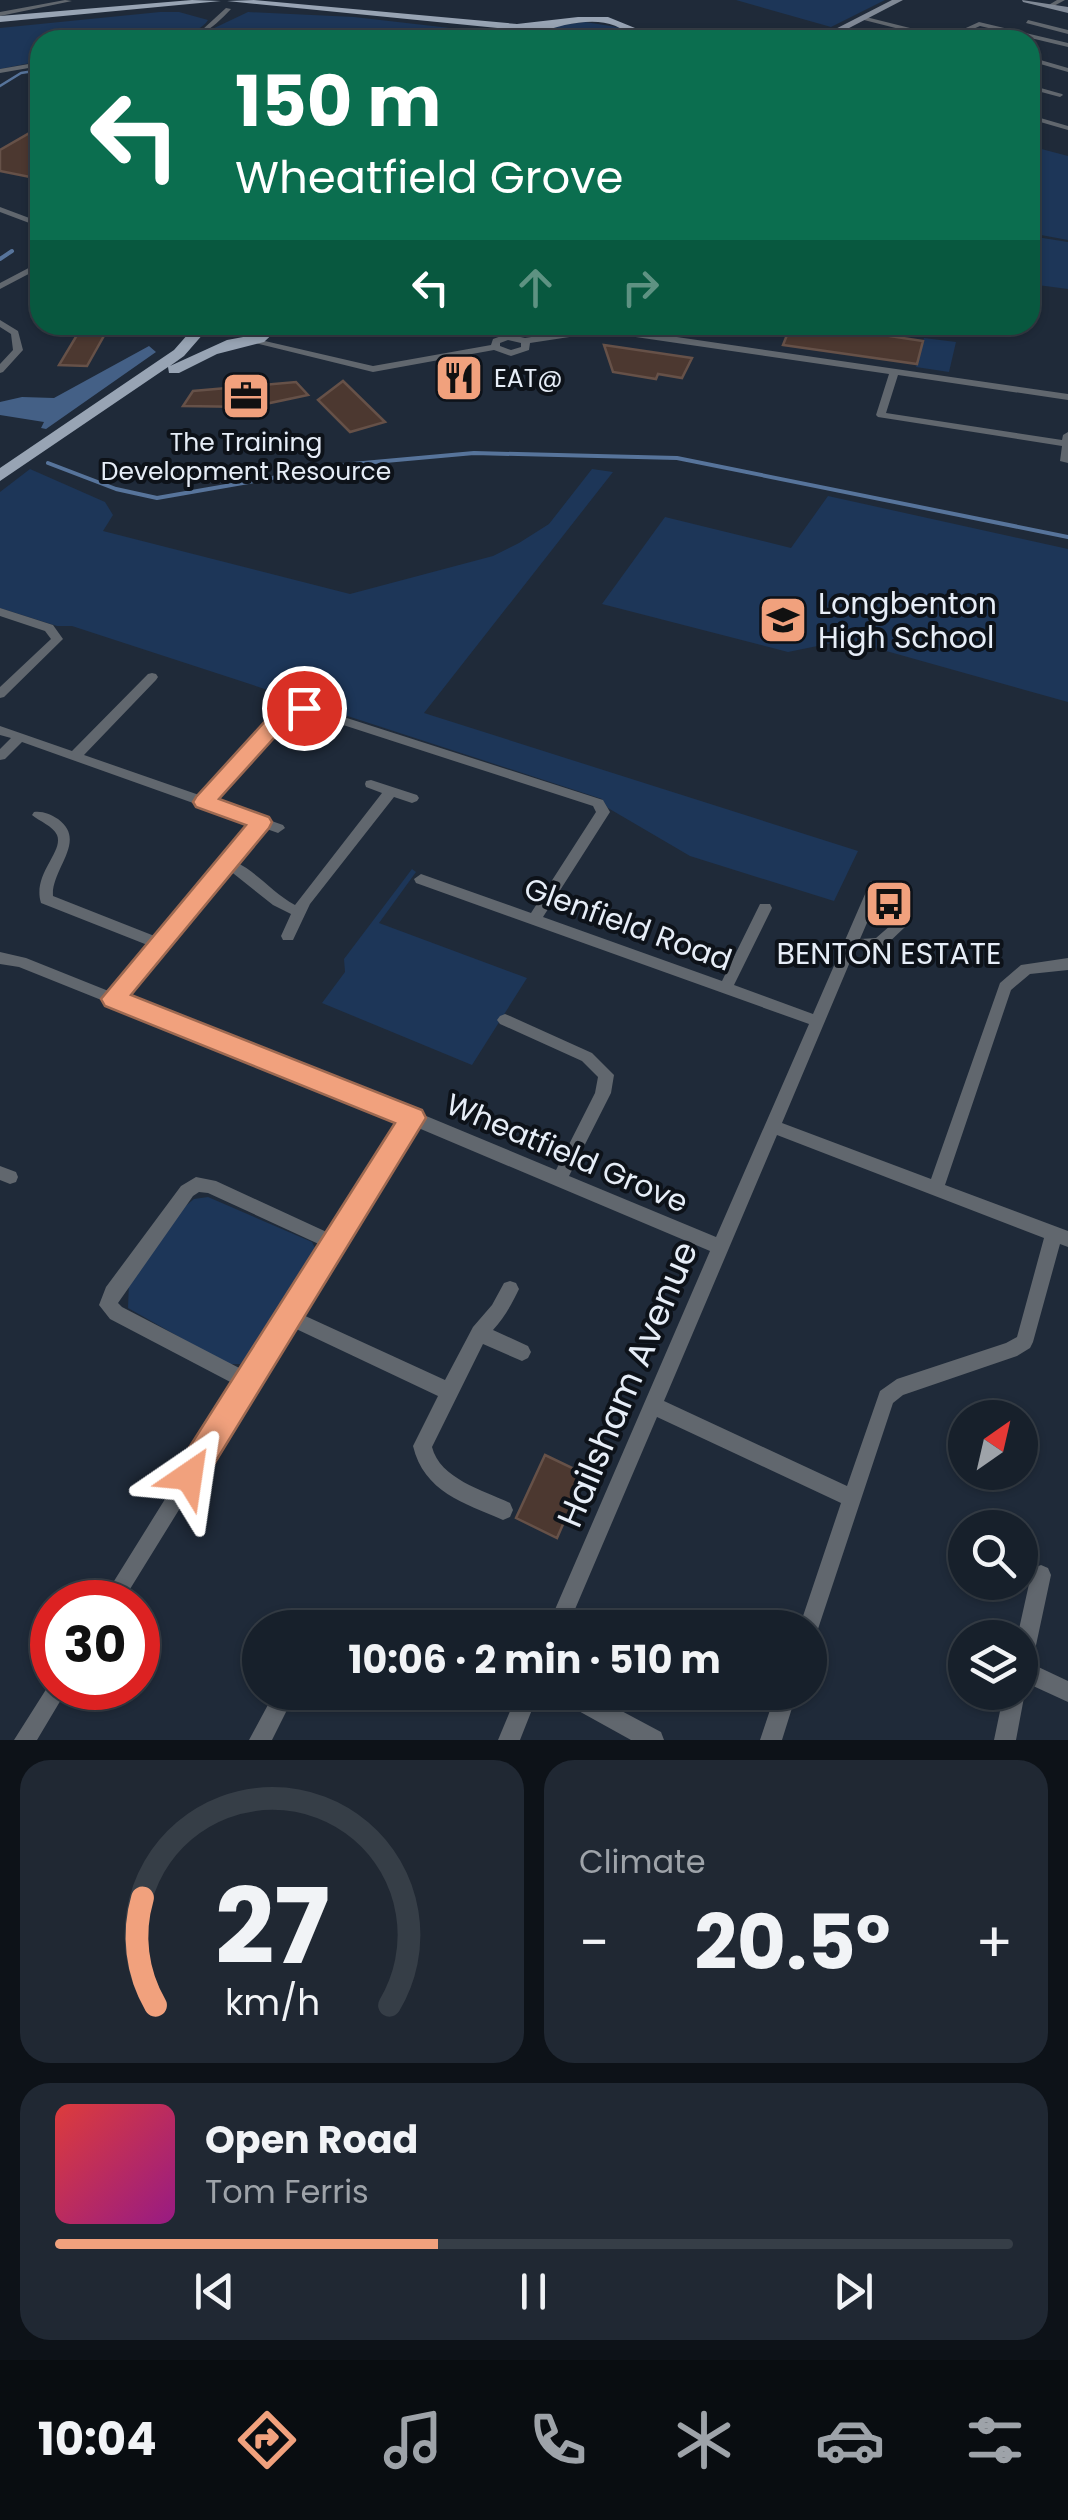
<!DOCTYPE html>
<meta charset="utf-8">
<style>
body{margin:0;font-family:Poppins,sans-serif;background:#202833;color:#f1f3f6;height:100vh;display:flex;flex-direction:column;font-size:38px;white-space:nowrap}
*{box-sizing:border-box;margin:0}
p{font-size:32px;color:#9ea3a9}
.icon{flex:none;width:55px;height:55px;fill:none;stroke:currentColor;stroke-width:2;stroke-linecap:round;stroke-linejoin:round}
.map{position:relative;height:1740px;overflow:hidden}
.details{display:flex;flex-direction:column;gap:20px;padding:20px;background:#0d1218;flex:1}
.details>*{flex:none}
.banner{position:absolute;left:30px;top:30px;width:1010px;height:305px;border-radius:30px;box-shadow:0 2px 8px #0004,0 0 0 2px #363e47;background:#0b6e4f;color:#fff;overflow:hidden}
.needle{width:65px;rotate:34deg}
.fabs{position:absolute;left:948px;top:1400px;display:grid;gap:20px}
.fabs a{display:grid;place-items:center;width:90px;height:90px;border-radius:50%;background:#17202b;box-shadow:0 2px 8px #0004,0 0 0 2px #363e47;font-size:50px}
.speed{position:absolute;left:30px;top:1580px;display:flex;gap:20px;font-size:50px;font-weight:700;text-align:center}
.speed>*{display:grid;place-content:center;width:130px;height:130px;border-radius:50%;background:#17202b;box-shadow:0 2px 8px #0004,0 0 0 2px #363e47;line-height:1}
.speed .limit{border:15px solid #d22;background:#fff;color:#111}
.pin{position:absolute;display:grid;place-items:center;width:85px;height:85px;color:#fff;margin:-42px;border:5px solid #fff;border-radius:50%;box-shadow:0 2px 10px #0007}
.me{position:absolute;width:110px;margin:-55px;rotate:32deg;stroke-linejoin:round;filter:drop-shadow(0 0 8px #0008)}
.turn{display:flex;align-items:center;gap:35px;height:210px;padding:0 40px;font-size:45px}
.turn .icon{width:130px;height:130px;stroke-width:2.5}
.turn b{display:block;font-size:70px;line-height:85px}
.lanes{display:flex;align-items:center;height:95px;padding:0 40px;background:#0003;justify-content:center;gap:50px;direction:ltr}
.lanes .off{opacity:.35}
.big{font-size:75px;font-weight:700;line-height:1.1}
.details .widget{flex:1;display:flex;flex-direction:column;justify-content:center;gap:15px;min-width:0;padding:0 35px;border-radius:30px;background:#202833}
.details .dial{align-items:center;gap:0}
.dial svg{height:260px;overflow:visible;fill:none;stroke:#363e47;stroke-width:7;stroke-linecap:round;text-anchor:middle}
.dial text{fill:#f1f3f6;stroke:none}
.song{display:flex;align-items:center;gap:30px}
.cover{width:120px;height:120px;border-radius:15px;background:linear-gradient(135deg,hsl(0 70% 55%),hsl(310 70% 35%))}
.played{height:10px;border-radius:5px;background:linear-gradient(90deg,#f1a17d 40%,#363e47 40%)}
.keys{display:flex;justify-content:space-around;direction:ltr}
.heat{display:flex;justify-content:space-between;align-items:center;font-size:55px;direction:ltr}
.details .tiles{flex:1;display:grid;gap:20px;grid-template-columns:1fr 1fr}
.widget:last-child{grid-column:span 2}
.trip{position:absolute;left:242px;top:1610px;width:585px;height:100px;border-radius:50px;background:#17202b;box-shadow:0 2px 8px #0004,0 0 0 2px #363e47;font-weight:700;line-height:100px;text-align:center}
.tab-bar{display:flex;height:160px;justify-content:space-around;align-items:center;background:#090d11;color:#9ea3a9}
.tab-bar .icon{width:70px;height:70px}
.tab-bar .selected{color:#f1a17d}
.tab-bar b{font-size:45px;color:#f1f3f6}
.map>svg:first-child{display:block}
</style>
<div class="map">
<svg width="1068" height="1740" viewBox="0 0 1068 1740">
<rect width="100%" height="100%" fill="#1f2a39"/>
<path fill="#1d3658" d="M736,0h149l-54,27z
M160,12h19l29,8c-17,30 -135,20 -168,20v21l-40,8v-41z
M248,12l106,5 131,15 25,8c-17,0 -33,1 -49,0 -36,-3 -88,-21 -120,0h-152z
M585,22l38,6 10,12h-94l3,-9 12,-5z
M1030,146l38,10v84l-38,-7z
M1030,236l38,6v47l-38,-5z
M924,338l32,4 -7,30 -33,-5z
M30,469l75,33 8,13 -10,16 247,63 143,-38 26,-13 30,-19 43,-55 21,3 -189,241 434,138 -24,50 -144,-45 -82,-48 -6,-9 -530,-173h-15l-57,-18v-116z
M828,496l240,53v153l-221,-62 -59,12 -186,-48 63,-87 126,31z
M412,869l4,3 -37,51 148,55 -55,87 -150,-62 23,-31 -1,-13z
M208,1197l104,45 3,6c-3,25 -54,102 -75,116h-13l-99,-56 1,-25 53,-74 12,-10z"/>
<path fill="#446086" d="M149,346l7,6 -110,77 -5,-1 3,-6 -44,-7v-13l22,-5 32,1z"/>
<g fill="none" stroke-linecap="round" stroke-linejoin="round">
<path stroke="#57749b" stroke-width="2.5" d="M0,86l21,-13 19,-3"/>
<path stroke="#57749b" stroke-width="4" d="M0,259l12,-8
M48,463l68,26 41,9 195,-34 122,-11 203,5 391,79"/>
</g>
<path fill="#4c3830" stroke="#665148" stroke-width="2.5" d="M40,127v52l-40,-8v-21z
M83,325h27l-23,41 -28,-1z
M791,325h54l-2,4 80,12 -6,23 -134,-19z
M604,345l88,13 -10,20 -24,-4 -2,5 -43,-7z
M343,381l42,41 -35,10 -32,-32z
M296,382l12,13 -57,12 -68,-1 10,-15z
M545,1455l40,19 -28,64 -41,-20z"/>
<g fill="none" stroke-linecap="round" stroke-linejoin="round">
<path fill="#61676e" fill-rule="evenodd" d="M65,0l7,1 -72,15v-4z
M1057,0h8l-13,7 -5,-1z
M226,8l5,1c-21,22 -33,31 -65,31l36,-10z
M862,16l84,21 33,-15 89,21v4l-88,-21 -27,12 2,2h-12l-83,-21z
M1028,20l40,10v4l-42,-11z
M1030,57l38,11v4l-38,-11z
M40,62v4l-40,7v-4z
M1030,85l32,9 1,1 -3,2 -30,-8z
M1030,115l38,11v4l-38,-11z
M0,207l40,15v5l-40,-15z
M40,262v6l-40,21v-6z
M0,320l18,11 5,19 -20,22 -3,1v-9l13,-14 -2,-16 -11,-7z
M622,329l446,65v6l-170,-25 -12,38 176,27 1,-5 5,-3v31l-8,-2 2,-15 -184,-29 -2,-2 13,-41 -267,-39 -46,1 -46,7 -1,7 -18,6 -17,-6 -121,22 -126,-31 5,-3 121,28 118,-21 2,-6 14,-5 18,4 51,-8zM508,340l13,3v4l-10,3 -11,-4v-3z
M0,608l53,17 10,14 -59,58 -4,1v-11l51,-48 -6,-8 -45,-15z
M152,673l4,1 2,3 -2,3 -72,75 118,41 79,-86 19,-7 303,97 7,12 -67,105 179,64 38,-77h10l2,4 -38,77 79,29 56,-129 2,-4h10l2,4 -6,14c15,5 30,10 28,28l-21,20 -29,3 -73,173 149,56 69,-196 21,-18 47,-7v12l-38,4 -19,16 -66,195 123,46v16l-8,-3 -27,98 -3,6 -13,8 -114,39 -10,8 -77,232 -6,3v-10h-11l42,-125 -184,-86 -90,211h-20l163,-377 -294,-124 -115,187 144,66 28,-53 19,-22 12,-22 6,-2 6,2 3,6c-7,15 -15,29 -26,41l35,16 3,6 -3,6 -6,3 -39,-17 -51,103c8,32 51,43 78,56l3,7 -3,7 -7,3c-39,-17 -79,-28 -90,-74l25,-50 -146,-69 -170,275h-21l135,-217 -126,-66 -11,-14 7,-18 75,-101 15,-9 20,4 115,53 72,-113 -384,-154 -19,-3v-12l26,6 85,34 39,-46 -109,-43c-9,-29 23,-51 16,-68 -4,-9 -18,-14 -25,-20l2,-3c9,-1 16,2 24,7 30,22 -7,50 -5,77l104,41 95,-113 -230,-82 -17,17 -5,1v-11l11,-11 -11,-3v-9l72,25 76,-77zM300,711l293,95 3,6 -65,101 -110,-39 -7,5 2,4 393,141 -93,213 -147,-61 42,-83 3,-18 -22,-22 -82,-37 -5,-2 -5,2 -3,4 3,4 82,37 16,16 -3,16 -39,77 -137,-57 -295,-116 105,-127 44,35 18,9 -10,22 2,4h10l17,-36 84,-107 18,6 5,-2 2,-3 -2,-3 -46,-15 -5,1 -1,3 1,3 16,6 -87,112c-22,-12 -37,-32 -59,-43l28,-34 14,5 7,-5 -2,-3 -70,-25 76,-84zM873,909l9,3 10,8 -1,5 -15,13 -16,1zM777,1135l267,103 -27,99 -11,6 -109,36 -17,12 -33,95 -183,-85zM199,1192l9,1 115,53 -78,125 -123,-64 -4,-4 75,-107z
M0,1166l16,6 2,5 -2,5 -6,2 -10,-4z
M1041,1565l7,3 3,7 -19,89 36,17v21l-48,-22v-42h-3l14,-63 3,-7z
M52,1680v8h16l-31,52h-23z
M1020,1684l5,8 -9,48h-22l10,-48h16z
M518,1692h21l-19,48h-22z
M554,1692h32l75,40 3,8h-33l-74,-41z
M776,1692h21l-15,48h-22z
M277,1697l7,4 4,7 -16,32h-23l21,-39z"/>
<path fill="#808996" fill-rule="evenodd" d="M892,0h11l-77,40h-12z
M1022,0l46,7v6l-45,-11z
M628,27l34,13h-13l-21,-9z"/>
<path fill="#98a4b4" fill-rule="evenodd" d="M192,0l29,1 -221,21v-6z
M254,0l263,24 61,-7h30l27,11 8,12h-10c-20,-29 -65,-17 -93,-8l-5,-4 -18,2 -290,-29z
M196,325h15l-27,31 -14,10 57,-26 27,-5 12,-10h16l-18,17 -47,12 -38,19h-10l-1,-6 -168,114v-13l174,-118z"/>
</g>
<path fill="#f1a17d" stroke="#9d6951" stroke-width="2.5" d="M304,701l8,2v9l-20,6 -73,81 50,18 3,5 -3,6 -138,167 291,115 4,8 -226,369 -11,5 -11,-5 -5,-11 5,-11 217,-342 -290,-117 -4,-7 145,-174 -50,-18 -3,-5 3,-5 81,-89z"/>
<defs>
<g id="restaurant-square" transform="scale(2.5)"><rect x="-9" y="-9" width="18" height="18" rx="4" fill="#f1a17d" stroke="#0d1219"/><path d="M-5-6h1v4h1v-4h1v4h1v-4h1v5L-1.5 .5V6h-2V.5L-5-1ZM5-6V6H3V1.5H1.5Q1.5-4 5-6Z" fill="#111"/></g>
<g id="office-square" transform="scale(2.5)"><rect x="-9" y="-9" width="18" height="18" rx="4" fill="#f1a17d" stroke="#0d1219"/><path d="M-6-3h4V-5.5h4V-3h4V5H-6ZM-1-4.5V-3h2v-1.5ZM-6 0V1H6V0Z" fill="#111"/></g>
<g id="school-square" transform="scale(2.5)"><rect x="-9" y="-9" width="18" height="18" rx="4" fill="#f1a17d" stroke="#0d1219"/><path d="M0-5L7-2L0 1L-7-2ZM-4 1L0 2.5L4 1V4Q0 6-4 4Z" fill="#111"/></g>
<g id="bus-square" transform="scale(2.5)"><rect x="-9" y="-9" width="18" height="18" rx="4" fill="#f1a17d" stroke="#0d1219"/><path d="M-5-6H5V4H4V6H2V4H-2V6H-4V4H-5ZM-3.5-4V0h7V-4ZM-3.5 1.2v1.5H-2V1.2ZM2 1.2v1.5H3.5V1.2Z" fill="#111"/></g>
</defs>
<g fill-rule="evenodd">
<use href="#restaurant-square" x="459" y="378"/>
<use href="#office-square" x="246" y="396"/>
<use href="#school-square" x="783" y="620"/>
<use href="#bus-square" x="889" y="904"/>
</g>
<g text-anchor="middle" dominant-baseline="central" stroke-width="8" stroke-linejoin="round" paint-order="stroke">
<g font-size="25" fill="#e6edf7" stroke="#0d1219" text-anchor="start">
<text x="494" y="378">EAT@</text>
<text x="246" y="442" text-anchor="middle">The Training<tspan x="246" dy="29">Development Resource</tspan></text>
</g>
<g font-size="30" fill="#e6edf7" stroke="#0d1219" text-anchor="start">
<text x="818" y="603">Longbenton<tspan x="818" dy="34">High School</tspan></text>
<text x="889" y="953" text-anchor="middle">BENTON ESTATE</text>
</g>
<g font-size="30" fill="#e6edf7" stroke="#0d1219">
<text transform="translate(628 924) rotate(20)">Glenfield Road</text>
<text transform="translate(567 1153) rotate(23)">Wheatfield Grove</text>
</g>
<g font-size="35" fill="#e6edf7" stroke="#0d1219">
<text transform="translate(627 1384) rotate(-67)">Hailsham Avenue</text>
</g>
</g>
</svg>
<div class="fabs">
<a><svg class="needle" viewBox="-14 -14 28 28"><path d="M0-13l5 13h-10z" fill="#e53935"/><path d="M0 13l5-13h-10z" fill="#9ea3a9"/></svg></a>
<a><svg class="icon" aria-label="search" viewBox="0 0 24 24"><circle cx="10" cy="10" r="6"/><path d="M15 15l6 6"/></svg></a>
<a><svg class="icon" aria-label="layers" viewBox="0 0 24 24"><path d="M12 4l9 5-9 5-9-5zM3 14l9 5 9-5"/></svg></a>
</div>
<div class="speed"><div class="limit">30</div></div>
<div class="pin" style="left:304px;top:708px;background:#d93025"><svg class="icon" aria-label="arrive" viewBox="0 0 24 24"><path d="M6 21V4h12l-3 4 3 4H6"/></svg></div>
<svg class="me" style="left:189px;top:1476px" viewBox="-20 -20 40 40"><path d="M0-17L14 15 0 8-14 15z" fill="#f1a17d" stroke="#fff" stroke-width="4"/></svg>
<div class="trip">10:06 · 2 min · 510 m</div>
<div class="banner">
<div class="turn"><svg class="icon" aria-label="left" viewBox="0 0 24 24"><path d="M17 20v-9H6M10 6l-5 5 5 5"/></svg><div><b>150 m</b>Wheatfield Grove</div></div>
<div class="lanes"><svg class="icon" aria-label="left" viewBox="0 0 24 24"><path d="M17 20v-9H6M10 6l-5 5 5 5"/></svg><svg class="icon off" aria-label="ahead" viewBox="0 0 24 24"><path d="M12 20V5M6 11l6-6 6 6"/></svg><svg class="icon off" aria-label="right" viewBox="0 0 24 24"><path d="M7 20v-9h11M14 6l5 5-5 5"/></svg></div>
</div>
</div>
<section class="details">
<div class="tiles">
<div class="widget dial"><svg viewBox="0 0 100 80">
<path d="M14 69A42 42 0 1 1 86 69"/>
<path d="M14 69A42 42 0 0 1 10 36" stroke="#f1a17d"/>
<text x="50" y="56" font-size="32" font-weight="700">27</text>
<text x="50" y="72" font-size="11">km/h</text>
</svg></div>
<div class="widget"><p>Climate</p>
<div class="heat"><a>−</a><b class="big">20.5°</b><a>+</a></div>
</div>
<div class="widget">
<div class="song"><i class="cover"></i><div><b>Open Road</b><p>Tom Ferris</p></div></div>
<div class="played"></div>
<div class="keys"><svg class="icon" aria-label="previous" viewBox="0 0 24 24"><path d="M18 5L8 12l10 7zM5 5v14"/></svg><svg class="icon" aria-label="pause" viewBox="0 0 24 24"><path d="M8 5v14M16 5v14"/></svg><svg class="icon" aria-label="next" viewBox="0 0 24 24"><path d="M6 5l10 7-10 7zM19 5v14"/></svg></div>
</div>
</div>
</section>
<nav class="tab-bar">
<b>10:04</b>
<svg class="icon selected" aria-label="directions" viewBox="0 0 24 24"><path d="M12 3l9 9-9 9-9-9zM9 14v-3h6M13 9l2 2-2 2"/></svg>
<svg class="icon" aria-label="music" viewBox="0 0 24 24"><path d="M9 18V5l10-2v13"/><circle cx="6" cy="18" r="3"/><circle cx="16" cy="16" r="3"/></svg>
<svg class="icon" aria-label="phone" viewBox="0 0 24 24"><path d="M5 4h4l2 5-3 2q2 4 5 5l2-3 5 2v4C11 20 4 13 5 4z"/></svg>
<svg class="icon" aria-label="climate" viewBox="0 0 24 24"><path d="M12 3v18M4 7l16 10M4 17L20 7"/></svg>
<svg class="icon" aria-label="car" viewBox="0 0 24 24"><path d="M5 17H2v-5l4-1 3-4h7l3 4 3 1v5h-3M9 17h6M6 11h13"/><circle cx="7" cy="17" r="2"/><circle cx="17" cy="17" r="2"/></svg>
<svg class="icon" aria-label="filters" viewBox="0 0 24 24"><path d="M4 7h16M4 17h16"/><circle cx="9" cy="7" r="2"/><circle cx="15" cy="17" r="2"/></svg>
</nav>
